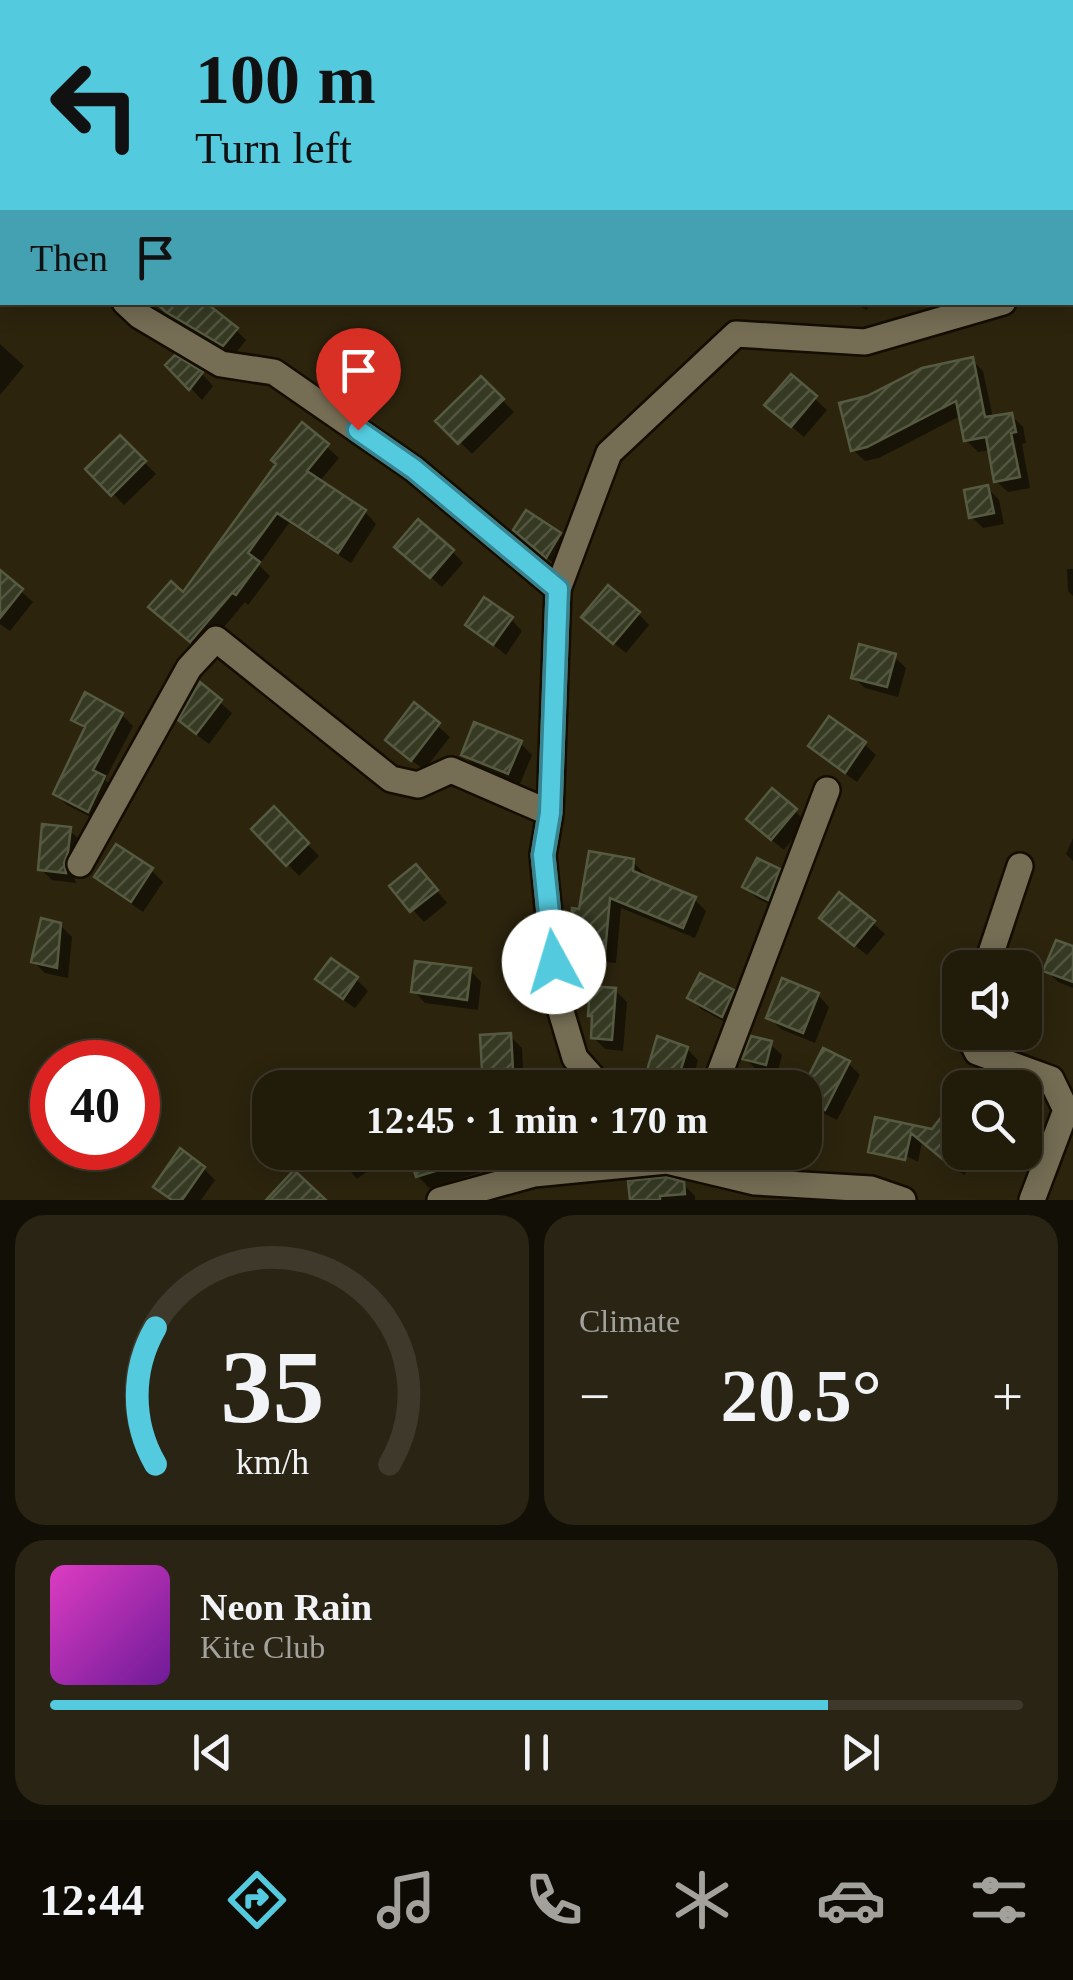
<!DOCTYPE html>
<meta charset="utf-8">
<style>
body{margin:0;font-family:Georgia,serif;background:#292413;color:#f1f3f6;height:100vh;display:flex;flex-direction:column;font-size:38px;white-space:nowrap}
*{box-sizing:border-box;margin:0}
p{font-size:32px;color:#a2a19c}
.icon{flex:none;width:55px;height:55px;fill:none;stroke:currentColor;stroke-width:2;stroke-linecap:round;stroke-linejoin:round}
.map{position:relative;height:1200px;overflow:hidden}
.sheet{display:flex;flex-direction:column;gap:15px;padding:15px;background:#120f06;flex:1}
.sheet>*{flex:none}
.banner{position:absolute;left:0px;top:0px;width:1075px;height:305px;box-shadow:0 5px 25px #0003,0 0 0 2px #3e392b;background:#54cade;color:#111;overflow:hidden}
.tools{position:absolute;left:942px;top:950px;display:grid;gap:20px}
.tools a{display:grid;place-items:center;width:100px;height:100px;border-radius:20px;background:#211b0a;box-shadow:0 5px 25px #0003,0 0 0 2px #3e392b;font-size:50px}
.speed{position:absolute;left:30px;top:1040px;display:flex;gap:20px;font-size:50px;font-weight:700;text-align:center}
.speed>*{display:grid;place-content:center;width:130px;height:130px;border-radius:50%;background:#211b0a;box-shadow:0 5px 25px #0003,0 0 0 2px #3e392b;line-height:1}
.speed .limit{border:15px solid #d22;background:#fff;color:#111}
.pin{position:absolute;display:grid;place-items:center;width:85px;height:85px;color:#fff;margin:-102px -42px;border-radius:50% 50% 50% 0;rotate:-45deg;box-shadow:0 0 10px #0007}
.pin .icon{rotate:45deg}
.me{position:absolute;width:110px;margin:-55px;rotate:354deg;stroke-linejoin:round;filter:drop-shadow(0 0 8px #0008)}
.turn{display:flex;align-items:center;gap:35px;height:210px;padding:0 30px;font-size:45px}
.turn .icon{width:130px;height:130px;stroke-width:2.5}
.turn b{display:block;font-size:70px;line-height:85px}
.then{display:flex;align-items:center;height:95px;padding:0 30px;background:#0003;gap:20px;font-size:38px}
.big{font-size:75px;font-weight:700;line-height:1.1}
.sheet .card{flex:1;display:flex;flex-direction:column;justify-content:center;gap:15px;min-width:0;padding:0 35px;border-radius:30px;background:#292413}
.sheet .dial{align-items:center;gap:0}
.dial svg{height:260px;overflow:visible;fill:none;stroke:#3e392b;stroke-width:7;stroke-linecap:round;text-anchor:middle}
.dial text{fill:#f1f3f6;stroke:none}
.song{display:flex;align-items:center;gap:30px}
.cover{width:120px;height:120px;border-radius:15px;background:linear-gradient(135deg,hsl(310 70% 55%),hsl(280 70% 35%))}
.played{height:10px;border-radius:5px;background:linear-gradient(90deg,#54cade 80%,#3e392b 80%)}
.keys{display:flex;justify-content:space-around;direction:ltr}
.heat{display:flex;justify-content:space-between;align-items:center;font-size:55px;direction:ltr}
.sheet .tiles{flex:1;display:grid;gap:15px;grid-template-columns:1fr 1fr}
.card:last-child{grid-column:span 2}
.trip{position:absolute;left:252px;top:1070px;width:570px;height:100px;border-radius:30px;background:#211b0a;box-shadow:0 5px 25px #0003,0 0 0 2px #3e392b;font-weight:700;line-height:100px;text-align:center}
.tabs{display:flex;height:160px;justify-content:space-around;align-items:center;background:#0d0b04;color:#a2a19c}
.tabs .icon{width:70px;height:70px}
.tabs .on{color:#54cade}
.tabs b{font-size:45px;color:#f1f3f6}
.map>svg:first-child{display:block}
</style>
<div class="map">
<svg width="1073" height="1200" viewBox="0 0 1073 1200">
<defs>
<pattern id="building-hatch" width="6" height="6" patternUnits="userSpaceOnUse" patternTransform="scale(2.5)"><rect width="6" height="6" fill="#363a23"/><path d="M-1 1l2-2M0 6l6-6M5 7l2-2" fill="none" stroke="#525641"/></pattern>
</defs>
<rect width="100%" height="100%" fill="#2c240d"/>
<path fill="#0007" d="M750,0h32l3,2h-37z
M158,302l78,28 10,10 -12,15 -55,-33z
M852,302h18l-3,8z
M0,344l24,22 -24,29z
M175,359l27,15 11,12 -11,14 -33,-35z
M972,360l11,11 10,47 18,-3 12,12 3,16 -4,1 8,44 -22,4 -12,-11 -6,-31 -12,2 -12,-12 -4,-25 -83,43 -14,3 -12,-11z
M381,368l12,11 -24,38 -27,-18 -11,-11z
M791,377l36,33 -23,27 -25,-21z
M481,379l33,33 -42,42 -33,-33z
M302,425l37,33 -20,24 46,30 11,12 -25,39 -62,-40 -30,42 11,11 -22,29 -3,-3 -42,50 -40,-34 21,-23 95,-130z
M120,438l36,36 -32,31 -35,-36z
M988,488l11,12 5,24 -21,4 -11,-11z
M527,513l33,22 11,12 -13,20 -31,-26z
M452,551l11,12 -21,24 -33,-29z
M1067,569h6v27l-5,-5z
M0,573l33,29 -23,29 -10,-7z
M638,613l11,12 -23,28 -30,-24z
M511,619l11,12 -16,24 -38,-31z
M894,657l12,11 -8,29 -33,-9 -12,-11z
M201,686l31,27 -23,31 -16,-12z
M415,706l35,31 -26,33 -24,-19z
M122,715l11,11 -28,54 10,10 -15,32 -33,-17 -11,-11 30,-63 -12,-12z
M520,743l12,12 -12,29 -45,-18 -11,-11z
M864,744l12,11 -19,27 -35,-25 -11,-11z
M274,810l45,46 -20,20 -45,-47z
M795,811l11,11 -22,28 -23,-19z
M69,830l12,11 -2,23 -5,12 2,7 -24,-3 -11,-11z
M1073,838v23l-7,-7z
M633,862l12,12 -1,5 50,20 12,12 -11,27 -74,-30 -5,55 -33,-3 -12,-11 10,-37z
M151,870l12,12 -20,30 -34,-23 -12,-12z
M778,871l12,12 -10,27 -23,-12 -12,-11z
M427,879l20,24 -23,19 -32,-36z
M873,923l12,11 -18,21 -33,-26z
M60,925l12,12 -4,41 -23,-5 -11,-11z
M1073,949v39l-15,-6 -12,-12z
M470,970l11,12 -3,28 -53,-7 -11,-12z
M319,979h37l12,12 -13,17 -25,-17z
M615,990l12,12 -4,49 -18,-2 -12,-12 1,-18 -4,-4z
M732,992l12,12 -10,23 -33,-18 -11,-11z
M818,995l11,12 -14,36 -34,-14 -12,-12z
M510,1036l12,12 2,40h-38z
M770,1044l12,11 -5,20 -20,-5 -12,-12z
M687,1049l11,11 -8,28h-51l2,-5 4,1z
M848,1063l12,12 -23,45 -24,-12 -8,-8v-11z
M960,1102v50h22l-18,23 -42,-33 -4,20 -32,-16 -12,-12 58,-2z
M334,1152h39l7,10 -23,17z
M421,1152h124l-116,36 -11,-12z
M204,1169l11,11 -14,20h-30l-15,-14z
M683,1184l12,12v4h-63z"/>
<path fill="url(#building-hatch)" stroke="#555a41" stroke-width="2.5" d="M155,302h50l33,26 -15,18 -57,-34z
M353,347l30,19 -26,41 -30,-19z
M175,355l28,17 -14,18 -24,-25z
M973,357l12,60 27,-4 4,19 -5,1 9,44 -26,5 -8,-45 -22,4 -8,-40 -89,46 -16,4 -12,-48 28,-7 55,-28z
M791,374l26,22 -26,31 -27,-22z
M481,376l23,23 -46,45 -23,-23z
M302,422l27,22 -22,27 59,39 -28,43 -61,-40 -29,40 12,9 -24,33 -4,-2 -42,49 -42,-35 23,-26 12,11 93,-128 -5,-4z
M120,435l26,26 -35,35 -26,-27z
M988,485l6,28 -25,5 -5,-28z
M526,510l35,23 -15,25 -33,-28z
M418,519l36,31 -24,28 -36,-31z
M0,570l23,19 -23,29z
M608,585l32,27 -27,32 -32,-27z
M484,597l29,20 -20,28 -28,-20z
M859,644l37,10 -9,33 -36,-9z
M200,682l22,18 -26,34 -18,-14z
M85,692l38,21 -30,57 12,6 -17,36 -35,-18 32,-67 -14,-7z
M414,702l26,21 -29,38 -26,-21z
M829,716l37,26 -21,31 -37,-27z
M474,722l48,19 -14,33 -47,-19z
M772,788l25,21 -26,31 -25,-21z
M274,806l35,37 -23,23 -35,-37z
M42,824l29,3 -3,25 -4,11 2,10 -28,-3z
M116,844l37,24 -22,34 -37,-25z
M589,851l45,8 -1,12 63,26 -13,31 -73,-30 -5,55 -36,-4 3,-41 7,1z
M757,858l23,11 -12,31 -26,-13z
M416,864l22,26 -28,22 -21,-26z
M839,892l36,29 -21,25 -35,-28z
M41,918l20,5 -4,45 -26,-6z
M1056,940l17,6v36l-30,-11z
M331,958l27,19 -15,22 -28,-20z
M415,961l56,7 -4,32 -56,-8z
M700,973l34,17 -12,27 -35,-19z
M782,978l37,15 -16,40 -37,-15z
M590,986l26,2 -4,52 -21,-2 1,-22h-4z
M511,1033l3,55h-31l-3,-53z
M657,1036l31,11 -13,41h-33z
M751,1036l21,5 -6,24 -24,-6z
M823,1048l27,13 -25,49 -20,-10v-17z
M960,1093v61l-9,12 -40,-33 -6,27 -37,-8 7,-35 57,12z
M180,1148l25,19 -23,33h-10l-19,-13z
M408,1152h73v5l-65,20z
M294,1170l32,30h-60z
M666,1177l18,5 1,12 -25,2v4h-30l-2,-19z"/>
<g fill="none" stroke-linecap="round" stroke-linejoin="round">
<g stroke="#140d00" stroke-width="30">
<path id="minor" d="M1059,0v2
M1072,92l1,3
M0,237l2,-2
M1072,283l1,-1
M125,302l15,14 81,48 53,8 140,97 144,120
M80,864l109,-196 27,-29 175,140 27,6 33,-15 99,43
M986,968l34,-102
M967,1032l10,20 74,27 15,31 -34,90
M602,1088l-27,-30 -18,-60 -14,-143 7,-42 8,-224 51,-136 127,-119 129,8 138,-40
M714,1088l113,-298
M660,1152l7,9 88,21 116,7 32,11
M440,1200l94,-26 133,-13"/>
</g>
<use href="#minor" stroke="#756d54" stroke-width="25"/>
</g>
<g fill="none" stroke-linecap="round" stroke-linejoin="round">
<g stroke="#378390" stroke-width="25">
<path id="route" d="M358,430l56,39 144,120 -8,224 -7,42 11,107"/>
</g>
<use href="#route" stroke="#54cade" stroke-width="18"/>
</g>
</svg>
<div class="tools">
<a><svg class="icon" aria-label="sound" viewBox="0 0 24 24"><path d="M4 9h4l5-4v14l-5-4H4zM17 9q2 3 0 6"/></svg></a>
<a><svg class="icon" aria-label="search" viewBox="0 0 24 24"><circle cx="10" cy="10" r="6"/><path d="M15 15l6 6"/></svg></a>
</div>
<div class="speed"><div class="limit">40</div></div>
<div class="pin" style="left:358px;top:430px;background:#d93025"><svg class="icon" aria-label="arrive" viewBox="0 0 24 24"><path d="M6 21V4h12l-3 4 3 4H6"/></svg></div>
<svg class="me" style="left:554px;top:962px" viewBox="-20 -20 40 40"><circle r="19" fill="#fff"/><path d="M0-13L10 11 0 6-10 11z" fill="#54cade"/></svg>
<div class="trip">12:45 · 1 min · 170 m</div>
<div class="banner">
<div class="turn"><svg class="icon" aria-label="left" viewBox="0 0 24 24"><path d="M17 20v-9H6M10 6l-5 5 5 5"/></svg><div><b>100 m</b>Turn left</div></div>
<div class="then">Then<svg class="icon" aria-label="arrive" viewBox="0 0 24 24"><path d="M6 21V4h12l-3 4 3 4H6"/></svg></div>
</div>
</div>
<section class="sheet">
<div class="tiles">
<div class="card dial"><svg viewBox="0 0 100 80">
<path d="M14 69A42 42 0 1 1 86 69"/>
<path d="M14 69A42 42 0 0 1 14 27" stroke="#54cade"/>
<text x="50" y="56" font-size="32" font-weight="700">35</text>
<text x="50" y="72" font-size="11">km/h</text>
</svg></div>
<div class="card"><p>Climate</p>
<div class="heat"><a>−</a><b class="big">20.5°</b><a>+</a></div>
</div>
<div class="card">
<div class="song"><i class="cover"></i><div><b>Neon Rain</b><p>Kite Club</p></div></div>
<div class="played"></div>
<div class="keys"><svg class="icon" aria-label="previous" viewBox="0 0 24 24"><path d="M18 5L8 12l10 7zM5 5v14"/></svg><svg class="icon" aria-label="pause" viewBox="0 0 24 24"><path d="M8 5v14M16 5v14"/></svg><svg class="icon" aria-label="next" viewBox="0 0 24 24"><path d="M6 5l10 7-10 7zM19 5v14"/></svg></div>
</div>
</div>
</section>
<nav class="tabs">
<b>12:44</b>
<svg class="icon on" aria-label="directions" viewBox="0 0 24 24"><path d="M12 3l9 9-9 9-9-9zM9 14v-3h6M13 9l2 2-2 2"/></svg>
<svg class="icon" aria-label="music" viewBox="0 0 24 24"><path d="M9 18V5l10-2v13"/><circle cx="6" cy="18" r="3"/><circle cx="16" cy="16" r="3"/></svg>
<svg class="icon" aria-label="phone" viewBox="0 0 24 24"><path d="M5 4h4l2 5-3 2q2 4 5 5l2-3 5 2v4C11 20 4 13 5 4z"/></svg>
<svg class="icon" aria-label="climate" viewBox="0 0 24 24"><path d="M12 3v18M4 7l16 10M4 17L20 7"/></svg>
<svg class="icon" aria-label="car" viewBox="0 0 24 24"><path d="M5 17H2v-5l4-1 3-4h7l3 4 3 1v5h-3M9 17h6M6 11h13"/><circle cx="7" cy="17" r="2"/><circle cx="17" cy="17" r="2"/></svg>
<svg class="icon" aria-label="filters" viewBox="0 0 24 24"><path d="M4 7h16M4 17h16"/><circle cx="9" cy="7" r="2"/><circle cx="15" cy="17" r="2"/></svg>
</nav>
